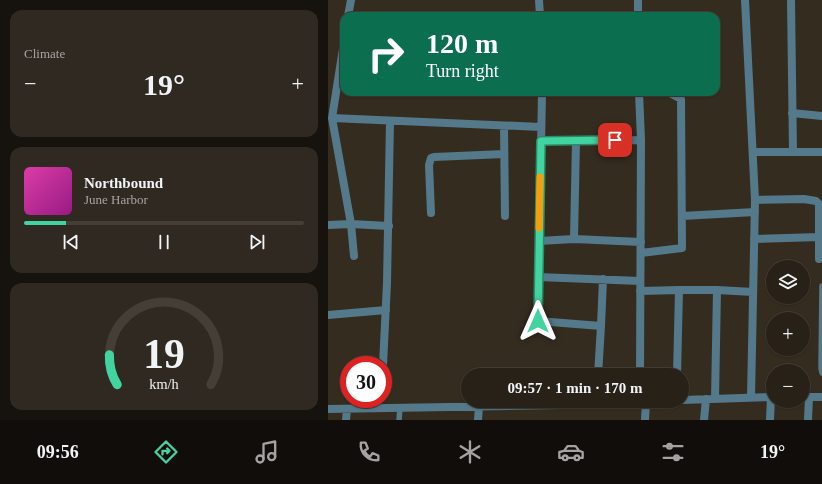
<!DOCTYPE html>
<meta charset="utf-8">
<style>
body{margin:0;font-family:Georgia,serif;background:#302921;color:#f1f3f6;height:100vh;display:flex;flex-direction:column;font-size:15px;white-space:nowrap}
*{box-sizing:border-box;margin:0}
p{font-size:13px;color:#a5a3a2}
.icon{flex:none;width:22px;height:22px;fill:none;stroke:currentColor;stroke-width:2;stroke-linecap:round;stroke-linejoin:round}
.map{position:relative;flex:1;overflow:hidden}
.details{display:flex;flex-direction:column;gap:10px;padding:10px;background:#16120d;width:328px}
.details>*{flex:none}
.guide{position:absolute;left:12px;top:12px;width:380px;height:84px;border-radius:12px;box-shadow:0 1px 3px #0004,0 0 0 1px #443e37;background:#0b6e4f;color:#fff;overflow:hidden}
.fabs{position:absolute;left:438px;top:260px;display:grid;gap:8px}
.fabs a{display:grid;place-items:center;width:44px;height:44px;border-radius:50%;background:#282118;box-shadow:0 1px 3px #0004,0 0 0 1px #443e37;font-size:20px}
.speed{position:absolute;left:12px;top:356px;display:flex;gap:8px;font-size:20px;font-weight:700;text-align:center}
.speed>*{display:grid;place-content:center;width:52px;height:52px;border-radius:50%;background:#282118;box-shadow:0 1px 3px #0004,0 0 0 1px #443e37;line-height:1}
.speed .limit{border:6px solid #d22;background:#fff;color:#111}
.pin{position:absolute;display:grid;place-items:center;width:34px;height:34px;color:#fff;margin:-17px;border-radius:8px;box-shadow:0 2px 6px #0006}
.me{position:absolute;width:44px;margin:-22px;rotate:0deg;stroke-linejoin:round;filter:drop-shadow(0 0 3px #0008)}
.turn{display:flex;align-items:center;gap:14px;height:84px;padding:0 20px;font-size:18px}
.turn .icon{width:52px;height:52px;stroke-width:2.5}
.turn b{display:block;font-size:28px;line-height:34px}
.big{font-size:30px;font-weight:600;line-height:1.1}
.details .tile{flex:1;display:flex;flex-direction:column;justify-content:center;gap:6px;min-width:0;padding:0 14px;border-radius:12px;background:#302921}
.details .dial{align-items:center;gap:0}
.dial svg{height:104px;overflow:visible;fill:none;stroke:#443e37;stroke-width:7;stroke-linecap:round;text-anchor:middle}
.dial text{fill:#f1f3f6;stroke:none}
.song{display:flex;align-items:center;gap:12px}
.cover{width:48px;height:48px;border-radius:6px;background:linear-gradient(135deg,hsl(320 70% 55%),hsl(310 70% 35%))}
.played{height:4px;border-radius:2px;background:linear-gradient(90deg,#42d4a0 15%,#443e37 15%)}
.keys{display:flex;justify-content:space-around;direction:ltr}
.heat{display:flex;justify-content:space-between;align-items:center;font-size:22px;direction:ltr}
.trip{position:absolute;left:133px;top:368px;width:228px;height:40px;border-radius:20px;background:#282118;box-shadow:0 1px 3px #0004,0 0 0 1px #443e37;font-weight:600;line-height:40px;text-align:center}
.tab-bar{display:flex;height:64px;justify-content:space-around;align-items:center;background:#100d0a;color:#a5a3a2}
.tab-bar .icon{width:28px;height:28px}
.tab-bar .active{color:#42d4a0}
.tab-bar b{font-size:18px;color:#f1f3f6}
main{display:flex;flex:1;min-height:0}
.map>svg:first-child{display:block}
</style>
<main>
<section class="details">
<div class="tile"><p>Climate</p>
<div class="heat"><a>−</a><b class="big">19°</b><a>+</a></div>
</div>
<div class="tile">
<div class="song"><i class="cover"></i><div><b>Northbound</b><p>June Harbor</p></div></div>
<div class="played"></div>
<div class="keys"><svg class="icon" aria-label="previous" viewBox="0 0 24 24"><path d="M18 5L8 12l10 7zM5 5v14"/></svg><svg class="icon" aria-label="pause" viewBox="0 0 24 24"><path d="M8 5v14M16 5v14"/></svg><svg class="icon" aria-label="next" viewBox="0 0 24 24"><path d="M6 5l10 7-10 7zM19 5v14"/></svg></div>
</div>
<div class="tile dial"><svg viewBox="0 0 100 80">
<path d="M14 69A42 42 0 1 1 86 69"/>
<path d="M14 69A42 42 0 0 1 8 46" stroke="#42d4a0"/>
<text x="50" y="56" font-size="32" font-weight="700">19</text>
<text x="50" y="72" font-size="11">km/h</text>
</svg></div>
</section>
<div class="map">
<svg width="494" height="420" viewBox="0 0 494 420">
<rect width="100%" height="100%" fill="#352c20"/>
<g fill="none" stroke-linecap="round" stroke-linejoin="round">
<path stroke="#54798a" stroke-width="5.5" d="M494,286l-1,82 1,5
M71,420l1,-12"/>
<path stroke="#54798a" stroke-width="8" d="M211,0l1,16
M310,0v16
M417,0l10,200 -4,197
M463,0l2,152
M20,16l3,-16
M16,42l-12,76 209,9
M214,92l-4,229 63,5 -3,49
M311,92l2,48
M464,113l30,3
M4,118l19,106 3,32
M176,126l1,90
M213,141l100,-1 -1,235
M248,141l-2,98 67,3
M425,152h69
M427,200l49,-1 12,2 3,3v55
M103,213l-2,-48 2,-7 3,-1 70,-3
M354,216l73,-4
M0,225l23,-1 38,2
M426,239l65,-2
M211,241l35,-2
M313,253l41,-5 -1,-149 -13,-7
M210,277l102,4
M351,290h38l-2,109
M389,290l36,2
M312,291l39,-1 -2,85
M0,315l58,-5
M273,326l2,-47
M55,365l4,-82 3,-162
M475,397h19
M354,400l91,-3
M0,409l234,-4 97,-4
M18,420l1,-11
M150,420l1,-14
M317,420l1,-18
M376,420l2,-21
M442,420l1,-23
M480,420l1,-23"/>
</g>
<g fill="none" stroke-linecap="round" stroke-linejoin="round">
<g stroke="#2b8a68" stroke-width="10">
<path id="route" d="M210,321l3,-180 74,-1"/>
</g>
<use href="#route" stroke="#42d4a0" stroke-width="7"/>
<path stroke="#f59e0b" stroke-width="7" d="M211,228l1,-51"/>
</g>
</svg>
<div class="fabs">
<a><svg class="icon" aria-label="layers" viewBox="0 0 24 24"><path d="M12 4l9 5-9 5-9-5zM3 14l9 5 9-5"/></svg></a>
<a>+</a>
<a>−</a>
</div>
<div class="speed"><div class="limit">30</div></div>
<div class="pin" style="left:287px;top:140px;background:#d93025"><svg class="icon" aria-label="arrive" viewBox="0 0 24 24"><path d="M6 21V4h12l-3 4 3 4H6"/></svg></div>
<svg class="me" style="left:210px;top:321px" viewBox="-20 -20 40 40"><path d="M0-17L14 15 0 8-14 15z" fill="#42d4a0" stroke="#fff" stroke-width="4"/></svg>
<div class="trip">09:57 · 1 min · 170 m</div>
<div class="guide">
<div class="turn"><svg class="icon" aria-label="right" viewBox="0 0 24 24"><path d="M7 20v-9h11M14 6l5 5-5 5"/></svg><div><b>120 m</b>Turn right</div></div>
</div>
</div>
</main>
<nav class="tab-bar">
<b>09:56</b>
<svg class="icon active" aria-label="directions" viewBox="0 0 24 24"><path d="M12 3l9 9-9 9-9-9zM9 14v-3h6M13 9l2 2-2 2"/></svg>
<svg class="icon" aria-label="music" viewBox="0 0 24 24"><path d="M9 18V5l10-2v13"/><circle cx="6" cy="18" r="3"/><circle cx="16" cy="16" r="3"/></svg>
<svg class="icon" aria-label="phone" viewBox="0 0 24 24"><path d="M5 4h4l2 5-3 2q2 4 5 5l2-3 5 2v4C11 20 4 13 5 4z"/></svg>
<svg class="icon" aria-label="climate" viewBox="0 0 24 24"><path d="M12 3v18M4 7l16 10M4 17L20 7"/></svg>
<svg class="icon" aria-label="car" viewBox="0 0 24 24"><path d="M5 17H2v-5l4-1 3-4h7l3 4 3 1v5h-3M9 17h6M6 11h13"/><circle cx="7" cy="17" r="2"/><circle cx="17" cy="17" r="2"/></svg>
<svg class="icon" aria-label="filters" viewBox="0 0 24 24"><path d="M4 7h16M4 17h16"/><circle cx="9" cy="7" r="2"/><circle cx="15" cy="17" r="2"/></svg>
<b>19°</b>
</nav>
